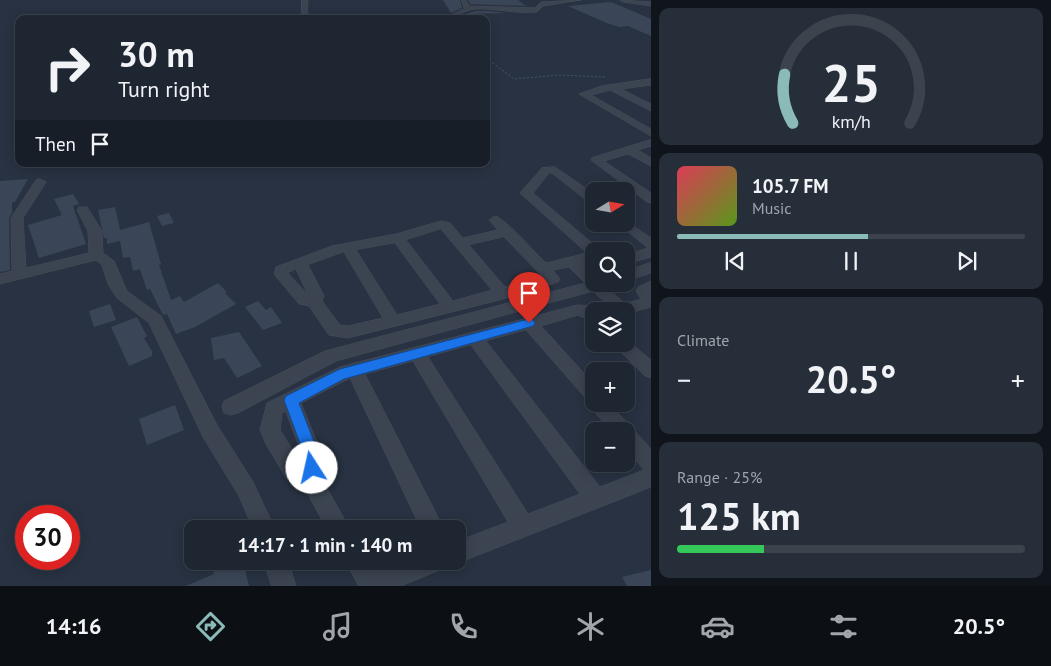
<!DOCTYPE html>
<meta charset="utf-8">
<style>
body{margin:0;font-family:"PT Sans",sans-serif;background:#262e3a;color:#f1f3f6;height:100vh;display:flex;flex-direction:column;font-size:19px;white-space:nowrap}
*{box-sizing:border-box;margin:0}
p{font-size:16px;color:#a1a5ac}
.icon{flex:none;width:28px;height:28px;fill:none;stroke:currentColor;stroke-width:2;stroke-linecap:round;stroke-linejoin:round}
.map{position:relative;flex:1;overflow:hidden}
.drawer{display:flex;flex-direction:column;gap:8px;padding:8px;background:#10151c;width:400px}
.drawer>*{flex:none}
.guide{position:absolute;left:15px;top:15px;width:475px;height:152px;border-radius:10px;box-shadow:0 2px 12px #0003,0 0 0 1px #3c434d;background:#1e2632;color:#f1f3f6;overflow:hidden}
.needle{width:32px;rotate:79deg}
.fabs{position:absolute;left:585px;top:182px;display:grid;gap:10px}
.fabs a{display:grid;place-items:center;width:50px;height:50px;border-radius:10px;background:#1e2632;box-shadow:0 2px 12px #0003,0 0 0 1px #3c434d;font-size:25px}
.speed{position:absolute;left:15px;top:505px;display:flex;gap:10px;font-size:25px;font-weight:700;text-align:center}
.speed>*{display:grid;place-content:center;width:65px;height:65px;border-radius:50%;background:#1e2632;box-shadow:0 2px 12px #0003,0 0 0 1px #3c434d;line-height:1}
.speed .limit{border:8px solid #d22;background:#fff;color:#111}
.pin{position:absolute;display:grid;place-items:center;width:42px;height:42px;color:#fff;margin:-51px -21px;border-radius:50% 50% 50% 0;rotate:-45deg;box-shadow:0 0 5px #0007}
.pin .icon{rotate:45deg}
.me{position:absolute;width:55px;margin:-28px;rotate:350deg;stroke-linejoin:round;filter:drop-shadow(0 0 4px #0008)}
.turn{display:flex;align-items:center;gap:18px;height:105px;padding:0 20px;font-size:22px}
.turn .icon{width:65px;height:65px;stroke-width:2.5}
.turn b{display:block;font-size:35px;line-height:42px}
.then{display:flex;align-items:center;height:48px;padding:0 20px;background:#0003;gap:10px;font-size:19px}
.big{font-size:38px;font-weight:700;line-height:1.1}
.drawer .widget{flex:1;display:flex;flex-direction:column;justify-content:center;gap:8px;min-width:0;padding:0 18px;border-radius:10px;background:#262e3a}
.drawer .dial{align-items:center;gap:0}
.dial svg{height:130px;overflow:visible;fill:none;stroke:#3c434d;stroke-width:7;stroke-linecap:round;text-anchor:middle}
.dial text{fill:#f1f3f6;stroke:none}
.song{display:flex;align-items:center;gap:15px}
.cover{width:60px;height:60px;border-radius:8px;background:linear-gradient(135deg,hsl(350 70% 55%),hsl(90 70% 35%))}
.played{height:5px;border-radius:2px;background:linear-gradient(90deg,#8bbbb9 55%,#3c434d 55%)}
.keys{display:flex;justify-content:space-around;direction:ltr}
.heat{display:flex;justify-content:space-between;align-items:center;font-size:28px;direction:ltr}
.charge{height:8px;border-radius:4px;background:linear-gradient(90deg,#34c759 25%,#3c434d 0)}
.trip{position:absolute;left:184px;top:520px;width:282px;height:50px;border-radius:10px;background:#1e2632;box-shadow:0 2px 12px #0003,0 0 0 1px #3c434d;font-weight:700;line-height:50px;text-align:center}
.tab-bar{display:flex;height:80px;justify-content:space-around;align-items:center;background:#0c0f14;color:#a1a5ac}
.tab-bar .icon{width:35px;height:35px}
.tab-bar .selected{color:#8bbbb9}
.tab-bar b{font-size:22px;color:#f1f3f6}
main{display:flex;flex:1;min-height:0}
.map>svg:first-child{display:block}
</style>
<main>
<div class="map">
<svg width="651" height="586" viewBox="0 0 651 586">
<rect width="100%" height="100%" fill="#283242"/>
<path fill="#3a4657" d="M443,0h17l2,8 -11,5z
M468,0h50l8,6 -56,-2z
M611,2l40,17v17l-23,-10 -8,1 -11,-3 -41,-18z
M475,11h15l16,2 -34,1v5l-18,-1z
M28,179l-13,23h-3v11l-3,5 1,52 -10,2v-91z
M73,194l6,10 -6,2 13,38 -47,14 -11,-33 34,-10 -8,-16z
M115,207l5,23 29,-8 12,42 -2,1 12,35 9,-4 4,6 34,-19 9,9 -2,1 11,11 -41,23 -19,7 -9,-20 -4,1 -13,-26 -3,1 -7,-21 -7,2 -3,-14 -7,1 -3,-17 -13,3v-6h-3l-6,-28z
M169,213l5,10 -12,3 -5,-10z
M258,301l8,9 5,-3 11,16 -19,7 -18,-23z
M110,304l6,16 -22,7 -5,-16z
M137,317l10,19 -3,2 8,13v5l-23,10 -18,-39z
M239,332l23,34 -25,12 -13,-20 -10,2 -3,-22z
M175,405l9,25 -37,15 -8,-26z
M243,561l6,25h-63l28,-12 -1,-2z
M651,570v16h-24l-5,-9z"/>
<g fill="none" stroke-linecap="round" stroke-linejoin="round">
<g stroke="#464d5b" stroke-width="1">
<path id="minor" d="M302,0h6l-1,13 11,6h-9l-7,-4z
M462,0h4l3,6 66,2 6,-6 40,-2 -38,6 -6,6c-21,2 -41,-4 -62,-3 -11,1 -21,10 -33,10l22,-10z
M620,0l31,2v4l-28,-4z
M651,79v6l-30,4 30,15v7l-41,-21 -19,5 60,34v7l-72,-42 23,-8z
M651,140v6l-13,4 13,8v8l-23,-12 -24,7 47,32v10l-4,-1 -56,-42 1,-2z
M555,167l39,27v10l-4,-1 -38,-30h-3l-16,20 66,56 1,2h-6v9l-12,3 12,11v10h13l-1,2 19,18 16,-5 -5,-8 2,-4 13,-6v26l-25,7v-3h-17l2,-3 -18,-17 -257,70 -98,52 -7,2 -7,-2 -2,-6 2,-6 101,-50 260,-68 -16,-16 -16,3 7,9 -2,3 -55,17 -155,39 -19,-3 -20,-29 -10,-2 -25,-30 2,-7 56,-21 64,-12 45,-13 9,2 13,15 35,-8 -9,-10 6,-4c11,3 40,37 51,47l41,-10 -67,-60 22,-25zM441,229l51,61 -39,11 -47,-61zM504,237l39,40 -38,10 -36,-42zM395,243l45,61 -43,11 -41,-65zM344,252l39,66 -35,8 -8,-1 -18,-24 2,-5 -16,-31zM296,269l12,26 -20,-22z
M40,179l6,3 -23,36 3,50 63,-15 -1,-22 -11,-21 2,-3h8l15,24 1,22 11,8 13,30 34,25 56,109 36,57 22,47h-22l-14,-33 -36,-59 -54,-114 -32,-25 -9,-14 -6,-19 -6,-5 -96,24v-10l12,-3 -1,-53 25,-38z
M626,221l25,17v19l-25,7v-9l22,-7 -30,-24h8z
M651,263v10l-25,8v-10z
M578,305l11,1 9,5h-4v11l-16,-7 -37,11 53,58v20h16l41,45v38l-193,76 -5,-2h5v-20l50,-19 -95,-161 -48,13 79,155h-23l-71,-151 -49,25 22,54 -2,21 29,51h-23l-23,-42 -18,-9 -20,-34 -6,-14 7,-27 73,-36zM526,330l64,73 2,6 19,22h15v18l18,21 -44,17 -114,-146zM471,345l109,149 -52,20 -100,-157zM286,412l17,45 -1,8 -22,-35 2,-17z
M626,339l25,21v18l-6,-2 -28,-28 -2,-4h11z
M264,561h24l8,25h-24z
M346,561h25l4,8 6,1 23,-9h42l-4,8 -41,17h-42z"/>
</g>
<path stroke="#43585a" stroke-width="1" stroke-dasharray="2 2" stroke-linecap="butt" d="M486,58l28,21 45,-4 46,2"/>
<use href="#minor" fill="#3c4451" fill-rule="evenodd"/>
</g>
<path fill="#1a73e8" stroke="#114b97" d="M529,319l4,1 2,3 -2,3 -189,53 -45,24 21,54 -3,17 -5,2 -6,-2 -2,-6 1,-11 -21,-57 2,-4 54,-27z"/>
</svg>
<div class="fabs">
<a><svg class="needle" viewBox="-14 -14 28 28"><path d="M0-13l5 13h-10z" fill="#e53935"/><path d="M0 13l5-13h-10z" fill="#a1a5ac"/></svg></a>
<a><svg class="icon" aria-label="search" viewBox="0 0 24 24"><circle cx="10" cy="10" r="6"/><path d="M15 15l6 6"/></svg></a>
<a><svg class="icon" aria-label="layers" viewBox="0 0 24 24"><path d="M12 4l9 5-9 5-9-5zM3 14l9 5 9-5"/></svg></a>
<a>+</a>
<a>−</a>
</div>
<div class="speed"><div class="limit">30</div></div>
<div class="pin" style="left:529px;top:323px;background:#d93025"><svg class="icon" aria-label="arrive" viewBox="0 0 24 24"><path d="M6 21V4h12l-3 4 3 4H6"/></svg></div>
<svg class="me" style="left:312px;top:468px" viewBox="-20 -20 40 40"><circle r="19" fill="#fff"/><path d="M0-13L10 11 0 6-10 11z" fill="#1a73e8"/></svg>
<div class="trip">14:17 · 1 min · 140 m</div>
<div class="guide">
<div class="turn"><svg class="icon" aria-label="right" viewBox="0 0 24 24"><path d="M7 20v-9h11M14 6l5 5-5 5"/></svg><div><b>30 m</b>Turn right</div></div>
<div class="then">Then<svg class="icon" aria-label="arrive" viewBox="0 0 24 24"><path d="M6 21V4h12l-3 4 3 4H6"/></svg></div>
</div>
</div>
<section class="drawer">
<div class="widget dial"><svg viewBox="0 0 100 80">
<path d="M14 69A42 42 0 1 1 86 69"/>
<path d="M14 69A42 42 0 0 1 9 39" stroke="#8bbbb9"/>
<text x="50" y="56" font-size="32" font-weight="700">25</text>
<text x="50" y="72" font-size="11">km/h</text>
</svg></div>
<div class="widget">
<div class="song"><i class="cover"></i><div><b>105.7 FM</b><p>Music</p></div></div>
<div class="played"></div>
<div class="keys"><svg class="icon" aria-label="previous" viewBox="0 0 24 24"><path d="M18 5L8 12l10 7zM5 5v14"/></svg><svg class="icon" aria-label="pause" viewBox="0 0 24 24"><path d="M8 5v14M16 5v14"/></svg><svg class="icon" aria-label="next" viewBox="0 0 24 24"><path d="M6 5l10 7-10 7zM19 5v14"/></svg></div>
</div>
<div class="widget"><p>Climate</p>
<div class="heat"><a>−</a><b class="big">20.5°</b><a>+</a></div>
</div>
<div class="widget"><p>Range · 25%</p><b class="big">125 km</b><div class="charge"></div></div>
</section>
</main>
<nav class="tab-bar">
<b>14:16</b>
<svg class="icon selected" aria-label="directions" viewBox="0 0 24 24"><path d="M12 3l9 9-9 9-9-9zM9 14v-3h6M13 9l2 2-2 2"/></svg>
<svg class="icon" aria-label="music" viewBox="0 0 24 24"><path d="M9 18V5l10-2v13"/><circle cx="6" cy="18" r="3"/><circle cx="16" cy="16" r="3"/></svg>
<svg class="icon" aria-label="phone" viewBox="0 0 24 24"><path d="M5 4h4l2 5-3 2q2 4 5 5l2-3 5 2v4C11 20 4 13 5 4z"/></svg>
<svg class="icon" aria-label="climate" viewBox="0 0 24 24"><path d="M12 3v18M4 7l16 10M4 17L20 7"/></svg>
<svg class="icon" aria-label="car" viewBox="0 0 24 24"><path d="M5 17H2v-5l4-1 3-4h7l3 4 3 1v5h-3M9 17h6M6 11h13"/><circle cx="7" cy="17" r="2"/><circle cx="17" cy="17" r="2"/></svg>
<svg class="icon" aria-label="filters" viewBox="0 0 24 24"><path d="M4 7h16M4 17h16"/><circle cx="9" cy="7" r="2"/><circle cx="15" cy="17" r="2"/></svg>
<b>20.5°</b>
</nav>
